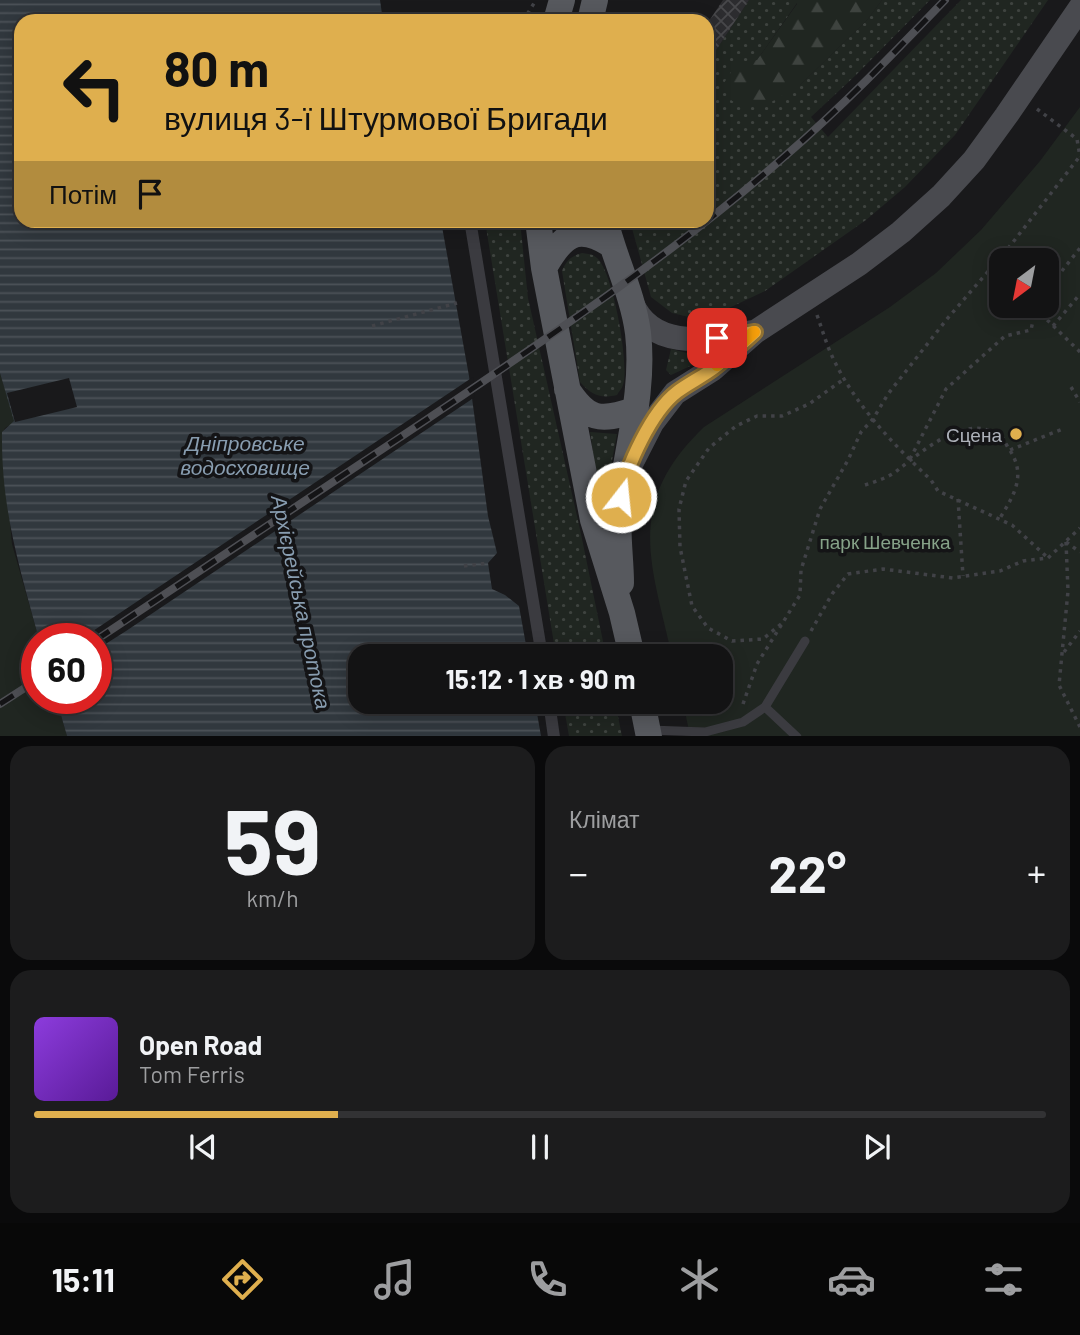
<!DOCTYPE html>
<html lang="uk">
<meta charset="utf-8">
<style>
body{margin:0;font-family:Barlow,sans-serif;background:#1c1c1d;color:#f1f3f6;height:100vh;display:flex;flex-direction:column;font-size:26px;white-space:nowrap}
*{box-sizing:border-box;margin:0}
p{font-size:23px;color:#9d9ea0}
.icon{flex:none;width:38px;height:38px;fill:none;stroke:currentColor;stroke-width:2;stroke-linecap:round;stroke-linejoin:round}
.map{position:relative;height:736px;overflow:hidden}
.panel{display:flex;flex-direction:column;gap:10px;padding:10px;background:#0a0a0b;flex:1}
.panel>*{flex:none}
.top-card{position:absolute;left:14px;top:14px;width:700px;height:214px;border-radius:21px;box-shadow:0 4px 18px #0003,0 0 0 2px #323234;background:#dfaf4e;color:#111;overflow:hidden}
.needle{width:46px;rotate:212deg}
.buttons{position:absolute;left:989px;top:248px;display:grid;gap:14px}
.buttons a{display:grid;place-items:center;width:70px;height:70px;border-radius:14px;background:#131314;box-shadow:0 4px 18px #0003,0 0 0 2px #323234;font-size:35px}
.speed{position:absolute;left:21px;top:623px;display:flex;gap:14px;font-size:35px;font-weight:700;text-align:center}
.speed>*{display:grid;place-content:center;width:91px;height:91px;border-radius:50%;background:#131314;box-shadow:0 4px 18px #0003,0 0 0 2px #323234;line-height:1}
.speed .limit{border:10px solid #d22;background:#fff;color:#111}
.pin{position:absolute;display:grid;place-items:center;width:60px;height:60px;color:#fff;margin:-30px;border-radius:14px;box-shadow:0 4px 10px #0006}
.me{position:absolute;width:77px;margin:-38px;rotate:16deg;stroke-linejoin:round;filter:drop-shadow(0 0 5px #0008)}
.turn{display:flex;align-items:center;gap:24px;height:147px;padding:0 35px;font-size:32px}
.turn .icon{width:91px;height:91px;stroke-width:2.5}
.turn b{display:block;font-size:49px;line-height:60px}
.then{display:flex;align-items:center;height:66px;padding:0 35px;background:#0003;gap:14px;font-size:26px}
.big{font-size:52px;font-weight:700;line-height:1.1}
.panel .widget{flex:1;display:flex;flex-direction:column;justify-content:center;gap:10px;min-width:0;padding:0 24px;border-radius:21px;background:#1c1c1d}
.panel .dial{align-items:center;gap:0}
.dial b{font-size:91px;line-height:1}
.song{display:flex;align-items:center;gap:21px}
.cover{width:84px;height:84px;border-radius:10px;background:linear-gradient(135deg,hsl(270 70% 55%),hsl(270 70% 35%))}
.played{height:7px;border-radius:4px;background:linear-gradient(90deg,#dfaf4e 30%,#323234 30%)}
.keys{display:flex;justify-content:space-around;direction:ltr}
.heat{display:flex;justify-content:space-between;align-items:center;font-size:38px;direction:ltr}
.panel .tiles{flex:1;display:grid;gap:10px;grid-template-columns:1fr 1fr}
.widget:last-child{grid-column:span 2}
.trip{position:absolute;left:348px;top:644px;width:385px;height:70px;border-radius:21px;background:#131314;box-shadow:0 4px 18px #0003,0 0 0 2px #323234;font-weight:700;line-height:70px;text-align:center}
.dock{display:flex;height:112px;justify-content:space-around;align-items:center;background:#080808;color:#9d9ea0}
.dock .icon{width:49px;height:49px}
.dock .active{color:#dfaf4e}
.dock b{font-size:32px;color:#f1f3f6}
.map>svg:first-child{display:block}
</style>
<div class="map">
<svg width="1080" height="737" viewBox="0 0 1080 737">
<defs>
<pattern id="grass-dots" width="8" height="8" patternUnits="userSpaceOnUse" patternTransform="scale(1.75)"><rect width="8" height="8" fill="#202621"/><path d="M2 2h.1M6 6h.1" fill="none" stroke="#3e433f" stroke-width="1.8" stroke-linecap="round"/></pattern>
<pattern id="forest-firs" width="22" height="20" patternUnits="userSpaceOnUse" patternTransform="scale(1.75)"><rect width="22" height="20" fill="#202621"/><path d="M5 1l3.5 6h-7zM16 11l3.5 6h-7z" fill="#3e433f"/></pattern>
<pattern id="water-rules" width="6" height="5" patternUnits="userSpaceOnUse" patternTransform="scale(1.75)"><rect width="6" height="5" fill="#31383e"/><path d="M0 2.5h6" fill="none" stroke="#4c5258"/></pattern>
<pattern id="building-cross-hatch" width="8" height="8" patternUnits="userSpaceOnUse" patternTransform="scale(1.75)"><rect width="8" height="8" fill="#2c2c2f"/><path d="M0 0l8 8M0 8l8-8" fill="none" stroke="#48484b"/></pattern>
</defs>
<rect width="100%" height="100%" fill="#19191b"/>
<path fill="url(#grass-dots)" d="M749,0h48v3l-40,57 43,25 67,-65 15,-20h48l-74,75 -45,42 17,20 133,-137h87l-93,135 -50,52 -39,33 -101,71 -51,24 -21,3 -21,-5 -21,-16 -21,-76 77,-1v-156z
M485,221h35l8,77 53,236 25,122h-50z
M582,253c6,1 11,1 15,5 16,13 33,108 26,127 -1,4 -4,6 -6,10 -17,4 -25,0 -37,-13l-18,-111c4,-10 9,-15 20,-18z
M671,349l24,6 6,6 -30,14 -5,-5z
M590,432l27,2 -9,48 -3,2c-12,-10 -12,-37 -15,-52z
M563,702h52l7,34h-53z"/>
<path fill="url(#forest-firs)" d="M797,0h85l-15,20 -67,65 -39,23 -29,-7 -10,-15 15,-23 20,-3 40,-56z"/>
<path fill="#202621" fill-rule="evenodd" d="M1080,107v629h-390l-7,-34h38v-46h-49c-21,-94 -48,-152 32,-229l186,-120 46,-34 45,-43 59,-69zM1001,261h45v45h-45z
M0,373l15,49 -10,6 -3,6 10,110 27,95h-2v59h19l11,38h-67z"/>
<path fill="url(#water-rules)" d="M0,0h380l3,21h-362v199l420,1 28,155 19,140 9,37 -9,10 4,26 13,6 14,11 9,50h-168v46h175l6,34h-474l-11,-38h40v-59h-57c-20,-73 -38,-131 -37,-207l12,-11 -14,-48z"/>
<path fill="#19191b" d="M473,377l2,20 -349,234 -30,19v-11h-15z
M69,378l8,29 -62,15 -8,-29z"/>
<path fill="url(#building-cross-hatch)" d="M723,0h26l-42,64v-40z"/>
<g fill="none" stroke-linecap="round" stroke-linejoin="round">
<path stroke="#414247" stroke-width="3.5" stroke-dasharray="3.5 5" stroke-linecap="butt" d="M523,21l13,-21
M1037,109l40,30 3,18
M357,224l13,-4
M1046,291l34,-43
M1035,308l45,44
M817,315c5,14 9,28 15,41 22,48 61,88 99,124l7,11 74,34 36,33
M372,326l85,-23
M1053,326l27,-32
M1071,387l9,15
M1010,450l55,-22
M910,459l36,-70 59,-53 26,-6 5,-24
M865,485c12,-4 25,-8 34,-16 25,-19 68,-57 101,-33 4,2 6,9 9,13 18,26 5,46 -9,69
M958,499l5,77
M1066,542l2,49 -9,94 21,42
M1066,542l14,10
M464,566l24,-3
M781,624l-18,15 -31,2 -24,-13 -16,-22 -12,-59 -1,-38 7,-28 23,-33 27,-22 21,-10h25l27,-12 35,-25
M811,631l21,-37 16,-20 35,-5 70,9 47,-7 23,-10 25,-3 32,-30
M1064,652l16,-21
M743,704l14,-40 43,-69 1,-25 19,-61 28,-49 13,-28 12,-13 15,-25 59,-75 63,-73 70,-90"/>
<path stroke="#3b3b40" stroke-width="9" d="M765,707l32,30
M650,730l55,2 38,-10 22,-15 40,-66"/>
<path stroke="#3b3b40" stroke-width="12" d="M470,220l72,436
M549,702l5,35"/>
<path stroke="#494a4f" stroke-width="24" d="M632,303c21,50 80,35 123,29
M631,464l21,-41 23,-30 38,-24 42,-37 104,-68 42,-32 40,-36 33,-36 32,-44 74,-108"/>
<path stroke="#57595e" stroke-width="26" d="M556,21l6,-21
M590,21l5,-21
M538,220l6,48 49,252 29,93 10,43
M605,220c9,38 28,74 33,113 7,60 -13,121 -19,180 -2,23 2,47 2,70
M544,268c18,-32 32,-45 66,-24
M567,389c20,31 33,33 67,21
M642,702l7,35"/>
<g stroke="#4e4f54" stroke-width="8">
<path id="rail" d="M96,640c110,-73 220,-147 330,-220 123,-83 246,-165 358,-263 57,-49 109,-103 161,-157
M0,704l37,-24"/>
</g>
<use href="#rail" stroke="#141416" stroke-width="5" stroke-dasharray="16" stroke-linecap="butt"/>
</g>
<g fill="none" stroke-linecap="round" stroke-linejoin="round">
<g stroke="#917233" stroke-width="18">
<path id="route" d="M621,497c5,-31 31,-86 56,-105 12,-9 25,-15 37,-24 14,-11 28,-24 41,-36l-38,6"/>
</g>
<use href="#route" stroke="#dfaf4e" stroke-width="12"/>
<path stroke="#f59e0b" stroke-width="12" d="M717,365l37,-33"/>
</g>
<circle fill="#dfaf4e" stroke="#141416" stroke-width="2.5" cx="1016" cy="434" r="7"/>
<g text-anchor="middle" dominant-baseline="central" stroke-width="7" stroke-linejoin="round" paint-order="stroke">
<g font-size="19" fill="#adb1b9" stroke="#141416" text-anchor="end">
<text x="1002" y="434">Сцена</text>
</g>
<g font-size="19" fill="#86a288" stroke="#141416">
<text x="885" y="541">парк Шевченка</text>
</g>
<g font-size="21" font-style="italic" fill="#889db0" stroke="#141416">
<text x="245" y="442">Дніпровське<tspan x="245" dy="24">водосховище</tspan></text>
<text transform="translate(302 602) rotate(78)">Архієрейська протока</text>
</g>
</g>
</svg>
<div class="buttons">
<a><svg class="needle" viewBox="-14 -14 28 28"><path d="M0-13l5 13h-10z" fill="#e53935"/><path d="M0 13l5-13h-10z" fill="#9d9ea0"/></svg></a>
</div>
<div class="speed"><div class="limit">60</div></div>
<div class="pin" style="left:717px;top:338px;background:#d93025"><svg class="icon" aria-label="arrive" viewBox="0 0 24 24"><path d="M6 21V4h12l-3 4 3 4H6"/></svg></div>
<svg class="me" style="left:621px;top:497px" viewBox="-20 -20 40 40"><circle r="17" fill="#dfaf4e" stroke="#fff" stroke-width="3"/><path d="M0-11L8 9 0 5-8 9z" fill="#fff"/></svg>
<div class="trip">15:12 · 1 хв · 90 m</div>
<div class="top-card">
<div class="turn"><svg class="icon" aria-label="left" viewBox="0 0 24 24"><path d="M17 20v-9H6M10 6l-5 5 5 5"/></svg><div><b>80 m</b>вулиця 3-ї Штурмової Бригади</div></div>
<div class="then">Потім<svg class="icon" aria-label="arrive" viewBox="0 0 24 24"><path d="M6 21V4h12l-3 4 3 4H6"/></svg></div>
</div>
</div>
<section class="panel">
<div class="tiles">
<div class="widget dial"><b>59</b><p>km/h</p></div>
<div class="widget"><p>Клімат</p>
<div class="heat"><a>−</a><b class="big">22°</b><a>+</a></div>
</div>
<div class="widget">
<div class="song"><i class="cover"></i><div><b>Open Road</b><p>Tom Ferris</p></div></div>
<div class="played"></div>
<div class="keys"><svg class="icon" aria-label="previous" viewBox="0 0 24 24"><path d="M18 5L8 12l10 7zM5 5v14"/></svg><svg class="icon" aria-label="pause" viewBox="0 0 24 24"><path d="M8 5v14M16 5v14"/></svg><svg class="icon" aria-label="next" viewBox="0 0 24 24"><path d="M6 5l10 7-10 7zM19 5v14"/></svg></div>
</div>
</div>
</section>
<nav class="dock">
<b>15:11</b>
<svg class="icon active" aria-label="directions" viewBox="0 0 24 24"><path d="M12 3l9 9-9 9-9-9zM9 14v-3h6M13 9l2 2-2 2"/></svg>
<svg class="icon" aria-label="music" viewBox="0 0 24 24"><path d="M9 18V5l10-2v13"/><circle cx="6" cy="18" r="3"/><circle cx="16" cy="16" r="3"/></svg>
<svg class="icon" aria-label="phone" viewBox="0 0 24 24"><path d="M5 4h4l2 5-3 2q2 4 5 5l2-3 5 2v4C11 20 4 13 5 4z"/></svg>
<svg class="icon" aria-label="climate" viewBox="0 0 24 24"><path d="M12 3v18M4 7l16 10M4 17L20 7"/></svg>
<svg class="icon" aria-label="car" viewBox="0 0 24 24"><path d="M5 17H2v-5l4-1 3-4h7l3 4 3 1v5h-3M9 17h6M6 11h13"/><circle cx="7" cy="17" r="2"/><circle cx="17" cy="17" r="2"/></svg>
<svg class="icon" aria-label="filters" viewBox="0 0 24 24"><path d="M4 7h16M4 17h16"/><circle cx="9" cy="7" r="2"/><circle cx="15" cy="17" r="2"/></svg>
</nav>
